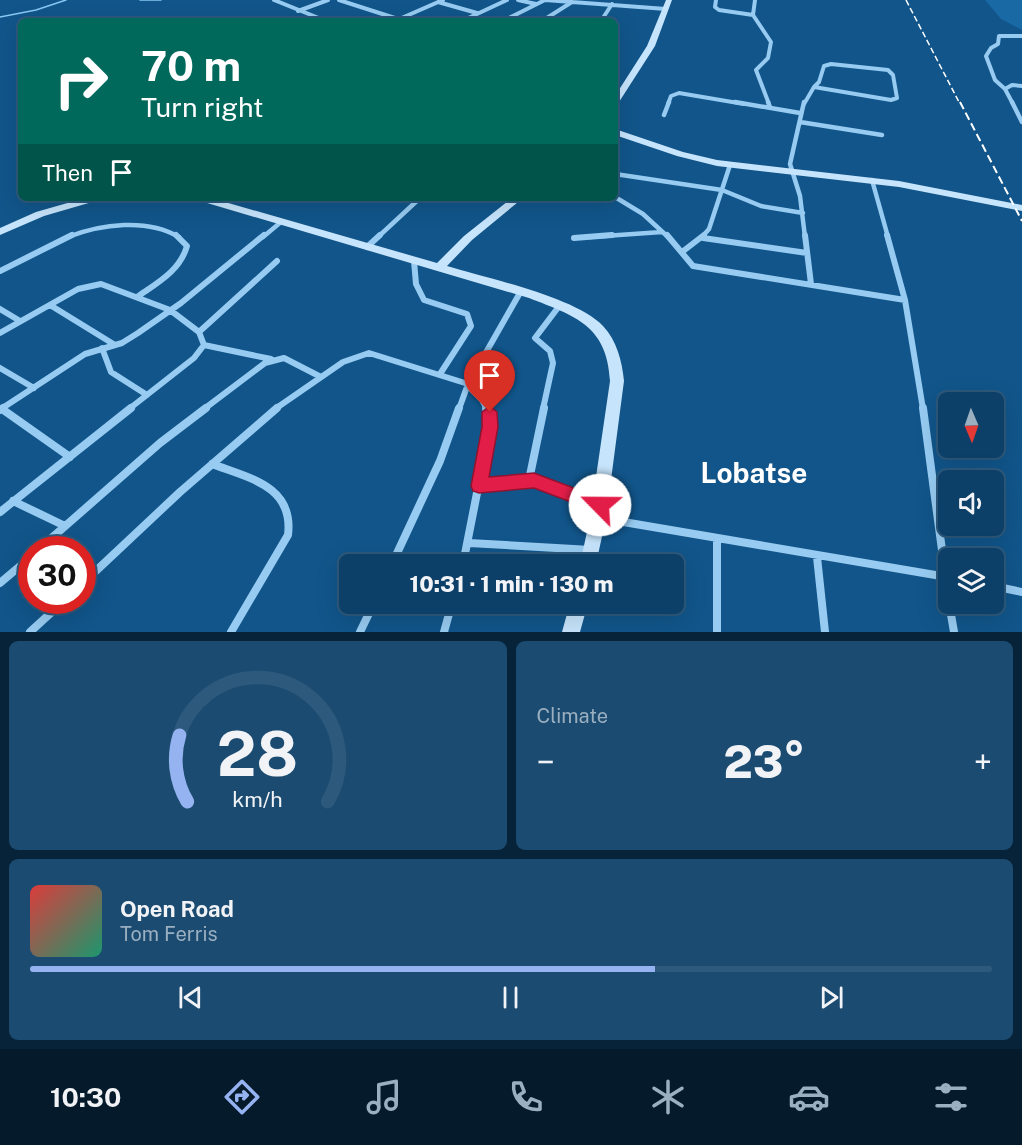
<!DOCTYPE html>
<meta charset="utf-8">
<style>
body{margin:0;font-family:"Public Sans",sans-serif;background:#1b4b71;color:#f1f3f6;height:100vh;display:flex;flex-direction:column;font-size:22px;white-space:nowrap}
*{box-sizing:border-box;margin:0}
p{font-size:20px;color:#9aafc0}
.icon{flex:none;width:33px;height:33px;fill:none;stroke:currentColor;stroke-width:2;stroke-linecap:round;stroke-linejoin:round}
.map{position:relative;height:632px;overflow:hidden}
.panel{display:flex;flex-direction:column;gap:9px;padding:9px;background:#072339;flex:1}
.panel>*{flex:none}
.hud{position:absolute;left:18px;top:18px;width:600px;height:183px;border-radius:9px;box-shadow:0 6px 24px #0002,0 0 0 2px #2d597c;background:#00695c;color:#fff;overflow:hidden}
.needle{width:39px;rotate:178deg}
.tools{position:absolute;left:938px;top:392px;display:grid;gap:12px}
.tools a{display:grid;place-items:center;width:66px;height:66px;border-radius:9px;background:#0d4068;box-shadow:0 6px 24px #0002,0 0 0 2px #2d597c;font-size:30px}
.speed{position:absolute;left:18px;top:536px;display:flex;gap:12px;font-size:30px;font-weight:700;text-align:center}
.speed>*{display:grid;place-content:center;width:78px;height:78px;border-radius:50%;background:#0d4068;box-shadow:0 6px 24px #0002,0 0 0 2px #2d597c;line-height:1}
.speed .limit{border:9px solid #d22;background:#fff;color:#111}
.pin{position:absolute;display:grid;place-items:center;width:51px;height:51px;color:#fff;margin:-62px -26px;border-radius:50% 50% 50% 0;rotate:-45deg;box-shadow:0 0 6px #0007}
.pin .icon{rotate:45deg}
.me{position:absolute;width:66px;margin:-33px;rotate:293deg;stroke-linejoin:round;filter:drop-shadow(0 0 4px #0008)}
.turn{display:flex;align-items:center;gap:21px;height:126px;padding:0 24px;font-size:27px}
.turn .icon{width:78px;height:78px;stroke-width:2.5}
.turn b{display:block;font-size:42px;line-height:51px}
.then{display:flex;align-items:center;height:57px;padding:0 24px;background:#0003;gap:12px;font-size:22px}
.big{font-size:45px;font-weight:800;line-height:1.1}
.panel .card{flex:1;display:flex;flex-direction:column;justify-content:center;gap:9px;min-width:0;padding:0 21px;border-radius:9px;background:#1b4b71}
.panel .dial{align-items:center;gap:0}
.dial svg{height:156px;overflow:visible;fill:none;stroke:#2d597c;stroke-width:7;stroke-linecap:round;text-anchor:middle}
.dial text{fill:#f1f3f6;stroke:none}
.song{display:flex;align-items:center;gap:18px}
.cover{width:72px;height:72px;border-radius:9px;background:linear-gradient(135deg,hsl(0 70% 55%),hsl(160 70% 35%))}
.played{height:6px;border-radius:3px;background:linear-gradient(90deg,#95b2f1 65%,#2d597c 65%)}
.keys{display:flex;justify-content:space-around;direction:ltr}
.heat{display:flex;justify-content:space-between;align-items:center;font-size:33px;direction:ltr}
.panel .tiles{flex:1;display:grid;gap:9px;grid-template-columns:1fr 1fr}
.card:last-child{grid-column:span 2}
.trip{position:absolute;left:339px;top:554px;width:345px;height:60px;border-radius:9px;background:#0d4068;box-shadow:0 6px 24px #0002,0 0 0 2px #2d597c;font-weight:800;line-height:60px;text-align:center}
.tabs{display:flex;height:96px;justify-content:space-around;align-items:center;background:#051a2a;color:#9aafc0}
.tabs .icon{width:42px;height:42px}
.tabs .selected{color:#95b2f1}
.tabs b{font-size:27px;color:#f1f3f6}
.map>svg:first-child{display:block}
</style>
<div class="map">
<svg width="1022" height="632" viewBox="0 0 1022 632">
<rect width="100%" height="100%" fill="#11558a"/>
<path fill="#1969a4" d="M985,0h37v30l-21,-11z"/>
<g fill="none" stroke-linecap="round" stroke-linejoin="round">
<path stroke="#89c8f5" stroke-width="1.5" d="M140,0h21
M0,17l36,-7 30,-10"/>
<path stroke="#97cbf1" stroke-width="4" d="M274,0l52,21
M339,0l59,19
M518,0l18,4
M716,0l-1,7 4,3 34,5
M755,0l-2,15 18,27 -3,16 -12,12 13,34
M438,2l39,11
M298,11l30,-11
M397,20l46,-20
M462,21l45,-21
M503,21l42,-21 121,9
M542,21l30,-19
M601,21l11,-17
M831,64l57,6 5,5 4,23 -6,2 -77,-13 5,-5 5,-16z
M1005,89l-10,-9 -9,-24 5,-8 7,-4 1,-8h23
M668,104l3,-8 8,-3 65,11
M804,104l10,-17
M1013,104l-8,-15 7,-4 10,1"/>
<path stroke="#97cbf1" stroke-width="4.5" d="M735,102l65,11
M768,102l2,5
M804,102l-14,62 10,32 5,41
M1012,102l10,20
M664,115l5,-13
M800,122l82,13
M615,174l107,16 39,16 42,7
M872,180l16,57
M615,197l28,17 25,23
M68,237c33,-13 79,-19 111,0
M263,237l18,-15
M378,237l42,-39
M590,237l72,-5
M702,237l7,-8 21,-64"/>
<path stroke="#97cbf1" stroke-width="6" d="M667,235l26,31 212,34
M805,235l6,49
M887,235l18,65 18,109
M574,238l38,-3
M703,238l104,15
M367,247l13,-12
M682,252l22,-17
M414,261l2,23 8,16 43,14 4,12 -31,48
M0,271l72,-36
M137,297c20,-14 43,-26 50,-51l-11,-11
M50,305l65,40
M0,309l20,12
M199,332l78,-71
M0,333l78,-44 23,-5 69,26 29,22 5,13 -10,13 -65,51
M204,345l67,14
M102,348l9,24 36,23
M0,368l34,20
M1,409l84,-55 37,-11 16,-10 43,-30 83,-68
M204,409l61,-46 19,-5 35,18
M275,409l68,-47 26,-9 96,30 17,17 5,9
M459,409l9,-25 53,-93
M543,409l10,-46 -3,-12 -15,-13 25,-33"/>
<path stroke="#97cbf1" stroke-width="8" d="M923,408l25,187
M2,409l68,48
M0,410l3,-2
M212,464c37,14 82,22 76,71l-57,97
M529,480l15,-72
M479,486l55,-5 66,24
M13,501l52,25
M0,512l131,-104
M600,518l347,59
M717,539v93
M469,543l122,7
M39,549l121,-106 46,-35
M817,557l8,75
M392,564l48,-103 19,-53
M463,564l27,-137 -4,-19
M0,583l32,-27
M82,584l98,-92 97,-84
M993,586l29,6
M949,603l5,29
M30,632l35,-32
M360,632l14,-29
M444,632l8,-29"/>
<path fill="#c6e4fc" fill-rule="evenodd" d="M666,0h6l-17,46 -36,56 -4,2v-8l32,-50z
M615,129l68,23 34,8 182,21 123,24v6l-123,-24 -182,-21 -40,-10 -62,-21z
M85,198h16l-2,2 -55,16 -44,19v-7l36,-16z
M195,198h16l226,65 27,-27 48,-38h11l-51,42 -25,26c39,12 129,31 156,60 14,15 19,35 21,55l-18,137 -10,46h-16l10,-46 20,-137c-3,-56 -35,-65 -81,-83l-332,-98z
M570,603h18l-8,29h-18z"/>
<path stroke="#fff" stroke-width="1.5" stroke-dasharray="6 3" stroke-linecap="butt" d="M906,0l54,104"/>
<path stroke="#fff" stroke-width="2" stroke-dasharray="8 4" stroke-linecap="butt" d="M960,102l62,119"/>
</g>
<path fill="#e11d48" stroke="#92132f" stroke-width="1.5" d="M490,406l7,6 1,15 -9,50 45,-4 72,27 2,5 -2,5 -6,3 -66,-25 -55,5 -6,-2 -2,-5 11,-59v-15z"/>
<g text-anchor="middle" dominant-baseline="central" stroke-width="6" stroke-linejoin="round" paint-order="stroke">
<g font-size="28" font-weight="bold" fill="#fff" stroke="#11558a">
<text x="754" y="472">Lobatse</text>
</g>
</g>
</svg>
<div class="tools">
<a><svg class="needle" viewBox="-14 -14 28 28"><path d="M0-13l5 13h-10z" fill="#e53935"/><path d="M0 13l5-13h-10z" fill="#9aafc0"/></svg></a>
<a><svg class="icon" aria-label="sound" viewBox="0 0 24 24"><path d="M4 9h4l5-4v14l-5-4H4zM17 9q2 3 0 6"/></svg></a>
<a><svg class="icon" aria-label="layers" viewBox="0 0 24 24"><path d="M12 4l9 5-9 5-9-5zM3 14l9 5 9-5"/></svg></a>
</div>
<div class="speed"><div class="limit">30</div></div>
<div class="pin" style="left:490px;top:412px;background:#d93025"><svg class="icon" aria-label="arrive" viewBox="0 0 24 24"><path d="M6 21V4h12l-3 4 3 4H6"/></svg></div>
<svg class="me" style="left:600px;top:505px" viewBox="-20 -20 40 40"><circle r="19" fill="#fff"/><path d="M0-13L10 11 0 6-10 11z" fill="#e11d48"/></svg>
<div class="trip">10:31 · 1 min · 130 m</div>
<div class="hud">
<div class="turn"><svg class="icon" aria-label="right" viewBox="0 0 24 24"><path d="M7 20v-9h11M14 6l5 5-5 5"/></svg><div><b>70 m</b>Turn right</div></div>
<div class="then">Then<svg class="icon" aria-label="arrive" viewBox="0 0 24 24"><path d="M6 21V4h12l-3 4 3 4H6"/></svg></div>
</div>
</div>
<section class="panel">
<div class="tiles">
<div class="card dial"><svg viewBox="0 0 100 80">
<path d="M14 69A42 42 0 1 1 86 69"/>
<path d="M14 69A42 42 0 0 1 10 35" stroke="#95b2f1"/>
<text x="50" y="56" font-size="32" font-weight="700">28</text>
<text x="50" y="72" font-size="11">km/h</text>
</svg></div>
<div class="card"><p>Climate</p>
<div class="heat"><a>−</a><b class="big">23°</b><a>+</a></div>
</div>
<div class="card">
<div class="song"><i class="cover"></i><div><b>Open Road</b><p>Tom Ferris</p></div></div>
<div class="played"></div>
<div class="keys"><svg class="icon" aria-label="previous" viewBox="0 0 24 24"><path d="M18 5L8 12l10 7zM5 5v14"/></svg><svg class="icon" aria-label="pause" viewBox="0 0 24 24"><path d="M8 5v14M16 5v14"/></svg><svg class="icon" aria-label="next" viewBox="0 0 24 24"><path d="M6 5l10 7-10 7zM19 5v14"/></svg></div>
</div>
</div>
</section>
<nav class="tabs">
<b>10:30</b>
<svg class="icon selected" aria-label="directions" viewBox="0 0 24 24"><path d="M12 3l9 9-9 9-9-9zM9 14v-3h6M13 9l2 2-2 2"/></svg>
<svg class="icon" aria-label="music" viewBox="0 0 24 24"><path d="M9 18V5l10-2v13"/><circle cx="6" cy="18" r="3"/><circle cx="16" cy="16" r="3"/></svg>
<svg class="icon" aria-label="phone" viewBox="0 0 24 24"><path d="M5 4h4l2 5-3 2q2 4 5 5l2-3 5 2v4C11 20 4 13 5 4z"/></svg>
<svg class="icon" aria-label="climate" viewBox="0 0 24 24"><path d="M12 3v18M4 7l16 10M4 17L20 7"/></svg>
<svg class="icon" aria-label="car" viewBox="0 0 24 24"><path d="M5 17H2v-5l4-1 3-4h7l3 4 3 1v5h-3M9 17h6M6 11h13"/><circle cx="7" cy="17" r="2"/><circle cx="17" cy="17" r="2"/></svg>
<svg class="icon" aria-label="filters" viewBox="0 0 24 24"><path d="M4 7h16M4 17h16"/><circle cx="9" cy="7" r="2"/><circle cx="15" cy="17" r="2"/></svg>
</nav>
